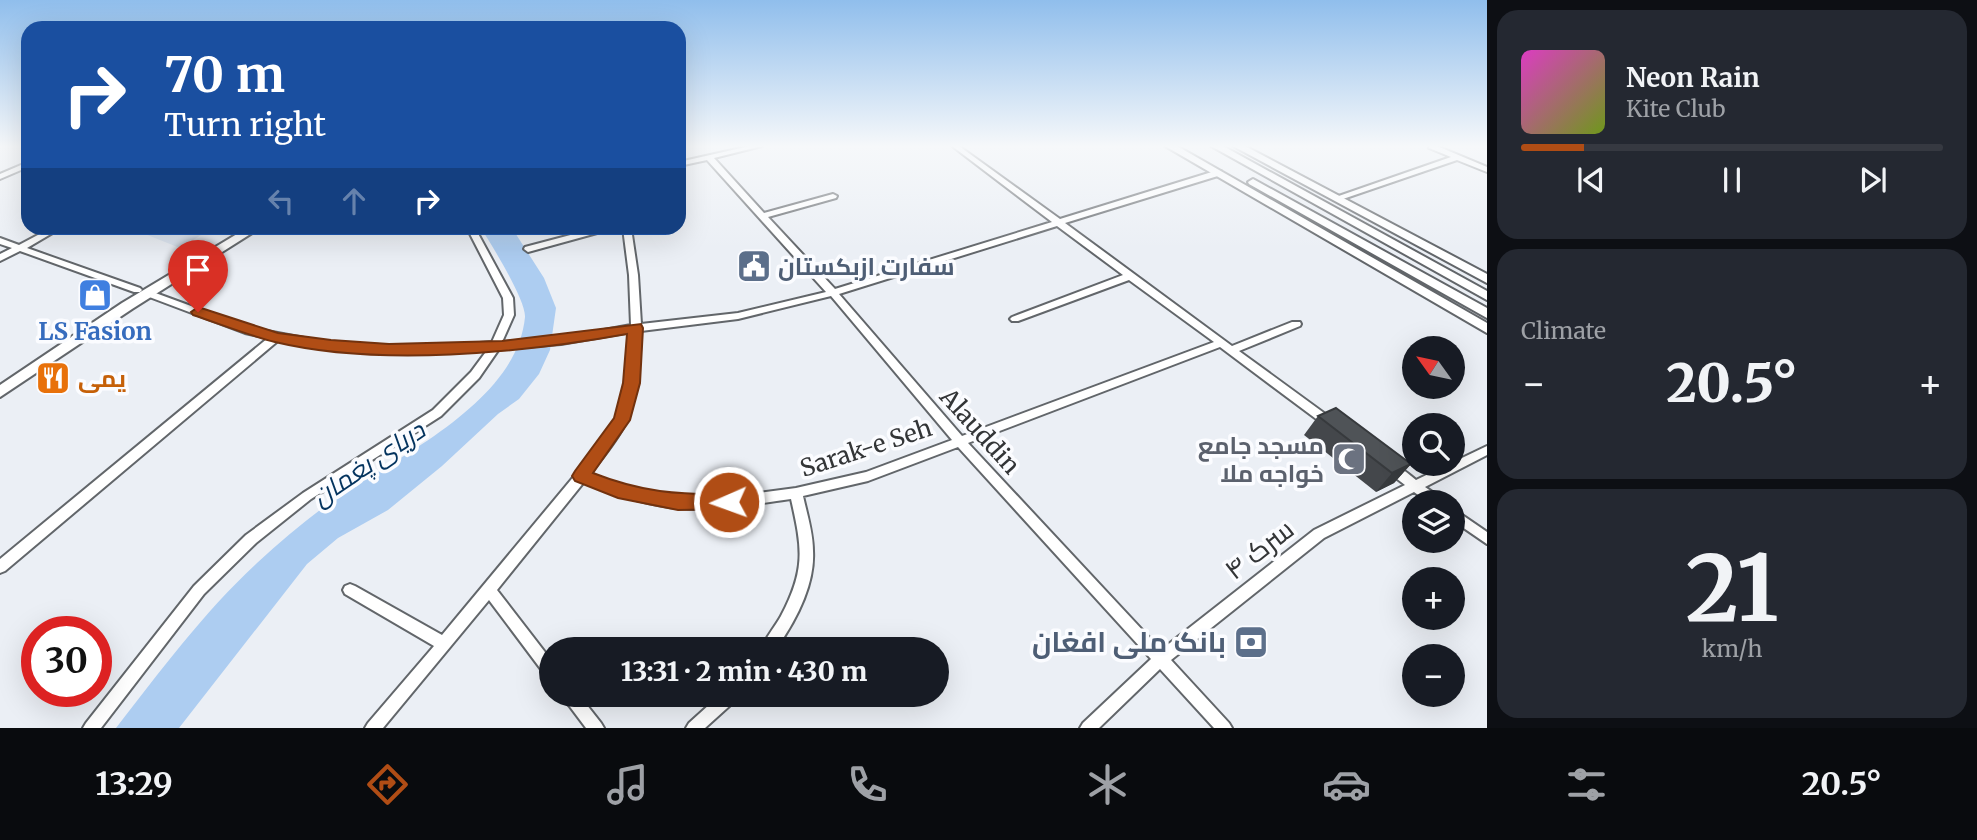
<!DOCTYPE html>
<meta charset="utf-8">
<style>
body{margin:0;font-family:Merriweather,Cairo,serif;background:#242831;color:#f1f3f6;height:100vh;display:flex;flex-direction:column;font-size:26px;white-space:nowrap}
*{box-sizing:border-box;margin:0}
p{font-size:23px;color:#9ea1a6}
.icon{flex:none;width:38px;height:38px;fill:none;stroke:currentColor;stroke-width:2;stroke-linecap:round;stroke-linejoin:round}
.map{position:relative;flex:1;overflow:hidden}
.panel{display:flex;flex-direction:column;gap:10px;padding:10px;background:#0d0f14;width:490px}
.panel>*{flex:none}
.banner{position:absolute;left:21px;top:21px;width:665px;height:214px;border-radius:21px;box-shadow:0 7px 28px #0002;background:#1a4fa0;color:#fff;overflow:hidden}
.needle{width:46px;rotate:303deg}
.fabs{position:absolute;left:1402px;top:336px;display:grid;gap:14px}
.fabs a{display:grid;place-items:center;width:63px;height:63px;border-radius:50%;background:#171b24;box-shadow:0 7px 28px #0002;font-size:35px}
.speed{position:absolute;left:21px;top:616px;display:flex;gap:14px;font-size:35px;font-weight:700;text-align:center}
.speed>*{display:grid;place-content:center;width:91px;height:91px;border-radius:50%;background:#171b24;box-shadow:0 7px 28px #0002;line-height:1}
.speed .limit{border:10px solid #d22;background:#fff;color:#111}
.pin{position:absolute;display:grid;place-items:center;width:60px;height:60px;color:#fff;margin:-72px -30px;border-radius:50% 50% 50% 0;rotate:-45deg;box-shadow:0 0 7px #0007}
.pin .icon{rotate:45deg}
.me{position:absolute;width:77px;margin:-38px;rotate:268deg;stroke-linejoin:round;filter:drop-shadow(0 0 5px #0008)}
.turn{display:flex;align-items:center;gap:24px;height:147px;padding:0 28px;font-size:32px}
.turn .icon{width:91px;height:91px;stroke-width:2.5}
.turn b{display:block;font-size:49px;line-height:60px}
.lanes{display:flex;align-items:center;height:66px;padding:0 28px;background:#0003;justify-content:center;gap:35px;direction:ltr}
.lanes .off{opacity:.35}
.big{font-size:52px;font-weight:800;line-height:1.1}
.panel .tile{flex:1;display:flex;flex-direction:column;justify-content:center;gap:10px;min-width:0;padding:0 24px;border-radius:21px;background:#242831}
.panel .dial{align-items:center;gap:0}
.dial b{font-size:91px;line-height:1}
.song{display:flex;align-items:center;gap:21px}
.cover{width:84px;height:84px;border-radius:10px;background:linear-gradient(135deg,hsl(310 70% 55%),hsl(80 70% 35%))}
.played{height:7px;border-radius:4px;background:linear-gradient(90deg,#b04d15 15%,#363941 15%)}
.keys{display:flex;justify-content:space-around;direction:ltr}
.heat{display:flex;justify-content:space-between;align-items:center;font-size:38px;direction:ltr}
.trip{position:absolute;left:539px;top:637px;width:410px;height:70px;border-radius:35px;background:#171b24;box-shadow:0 7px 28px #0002;font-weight:800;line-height:70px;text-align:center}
.menu{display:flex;height:112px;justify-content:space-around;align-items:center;background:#090b0e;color:#9ea1a6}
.menu .icon{width:49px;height:49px}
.menu .selected{color:#b04d15}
.menu b{font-size:32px;color:#f1f3f6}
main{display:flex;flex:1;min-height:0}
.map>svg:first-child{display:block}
</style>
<main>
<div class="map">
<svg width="1487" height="728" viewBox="0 0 1487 728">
<rect width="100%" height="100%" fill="#ebeff5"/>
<path fill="#dbe4ef" d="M147,228h48l11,4 -26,16 -40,-16z"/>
<path fill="#adcdf1" d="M481,228h31l32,50 12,30 -6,42 -11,24 -20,25 -21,15 -56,52 -54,44 -50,28 -31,26 -128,164h-63c45,-58 88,-116 141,-165 25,-23 51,-45 78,-64 62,-42 182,-97 190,-182 1,-17 -34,-73 -44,-89z"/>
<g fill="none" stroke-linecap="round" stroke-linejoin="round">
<g stroke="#62666a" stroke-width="4">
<path id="street" d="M750,146h12l-48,12 50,55 69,-19 4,2 -1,2 -68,19 67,72 217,-67 -100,-76h7l101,73 155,-48h6v4l-156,48 167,123 60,-24h8l1,2 -1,2 -61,25 96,70 2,3 -2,3h-8l-107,-80 -252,96 193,207 153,-120 91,-45 -17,-13 -2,-3 2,-3c10,-3 20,8 28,14l71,-34v9l-62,32 16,11 2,4h-15l-14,-10 -90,46 -153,122 58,63 3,5h-18l-54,-59 -61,59h-19l3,-5 68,-64 -193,-212 -90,34 -65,15c4,18 10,37 10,55 2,34 -18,71 -37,98h-15c5,-12 14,-22 20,-33 25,-47 21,-68 10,-117 -37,5 -76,13 -113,9 -33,-3 -65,-14 -94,-26l-87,108 54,70v18l-5,-2 -57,-76 -106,128h-18l3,-5 66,-77 -89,-52 -2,-4 2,-4 5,-2 5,2 87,49 148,-178c8,-10 16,-20 23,-32 14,-27 17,-63 18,-93l-70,12 -62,5 -20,29 -38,38 -130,83 -55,44 -52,51 -103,134h-18l3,-5 108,-137 52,-51 57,-42 130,-83 38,-38 17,-23 -59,4 -98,-4 -52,-9 -274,231 -5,2v-14l268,-221 -23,-5 -101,-38 -2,-2 2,-2h6l101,37 80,15 98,4 63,-5 12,-27 -1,-17 -36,-70h8l38,70 1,17 -12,27 59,-4 70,-13 -2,-50 -6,-47h8l7,47 3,49 97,-11 88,-21 -119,-132 -28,6v-4zM1057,226l66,49 -111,42 -2,2 2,2h6l111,-41 85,62 -252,94 -123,-142zM831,296l121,144 -86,32 -70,16 -67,9 -51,1 -58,-12 -30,-12c12,-16 26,-32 35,-50 13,-28 15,-63 16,-93l97,-12z
M1429,146h8l50,21v5l-30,-12 -117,40h-6l-1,-2 118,-41 -22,-9z
M28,162v5l-28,12v-5z
M51,228h10l-34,20 113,40 2,2 -2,2h-6l-114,-41 -20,10v-7l12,-6 -12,-4v-6l19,7z
M597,228h12l-1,2 -80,22 -4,-3 1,-2z
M1452,508l35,24v12l-35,-24z
M563,695h16l22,28 3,5h-18l-21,-28z
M720,695h18l-2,5 -31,28h-19l3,-5z"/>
</g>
<g stroke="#62666a" stroke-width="4">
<path id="secondary" d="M1165,146h12l310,177v10z
M1211,146h12l264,145v9z
M1233,146h12l242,128v9z
M1253,179l234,129v10l-238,-134 -1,-2z
M247,228h13l-128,81 -132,88v-12l122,-82z"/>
</g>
<use href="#street" fill="#fff" fill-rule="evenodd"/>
<use href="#secondary" fill="#fff" fill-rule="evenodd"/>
</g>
<path fill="#44474b" d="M1318,416l93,48 -17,19 -18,9 -72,-57z"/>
<path fill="#373a3d" d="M1411,464l-17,19 -18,9 16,-19z"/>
<path fill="#4f5357" stroke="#373a3d" stroke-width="2" d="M1336,408l75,56 -19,9 -74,-57z"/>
<linearGradient id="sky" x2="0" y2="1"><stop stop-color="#90beec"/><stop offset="0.59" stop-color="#f6f8fa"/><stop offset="1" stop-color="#f6f8fa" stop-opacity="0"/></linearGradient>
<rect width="1487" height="248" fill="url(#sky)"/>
<path fill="#b04d15" stroke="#72320e" stroke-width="2" d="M198,307l80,26 53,7 58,4 113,-3 139,-17 2,4 -3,55 -10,37 -37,53c48,19 85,22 136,21l6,2 3,6 -3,5 -6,2 -51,1 -60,-12 -43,-17 -3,-5 3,-5 39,-53 9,-35 4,-49c-105,19 -248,33 -352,8 -28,-7 -55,-18 -82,-27l-2,-3z"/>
<defs>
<g id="civic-square" transform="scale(1.75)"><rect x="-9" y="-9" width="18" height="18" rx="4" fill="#5c6f8a" stroke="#fbfcff"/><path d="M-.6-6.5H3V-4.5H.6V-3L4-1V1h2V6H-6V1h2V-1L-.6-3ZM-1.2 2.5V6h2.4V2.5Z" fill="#fff"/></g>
<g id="shop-square" transform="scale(1.75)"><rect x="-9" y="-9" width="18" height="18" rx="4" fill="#3f7fe0" stroke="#fbfcff"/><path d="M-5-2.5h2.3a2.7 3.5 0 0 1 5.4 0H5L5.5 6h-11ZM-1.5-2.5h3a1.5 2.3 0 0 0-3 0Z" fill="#fff"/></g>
<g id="restaurant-square" transform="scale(1.75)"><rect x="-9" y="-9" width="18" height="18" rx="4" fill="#e8710a" stroke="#fbfcff"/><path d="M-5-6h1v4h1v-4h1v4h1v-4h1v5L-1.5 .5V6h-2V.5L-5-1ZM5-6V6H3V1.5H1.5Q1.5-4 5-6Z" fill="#fff"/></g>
<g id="mosque-square" transform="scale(1.75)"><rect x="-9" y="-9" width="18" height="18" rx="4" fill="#6b7280" stroke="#fbfcff"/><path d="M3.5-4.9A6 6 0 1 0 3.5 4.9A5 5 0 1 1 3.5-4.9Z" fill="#fff"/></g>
<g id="bank-square" transform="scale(1.75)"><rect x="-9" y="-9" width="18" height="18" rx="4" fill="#5c6f8a" stroke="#fbfcff"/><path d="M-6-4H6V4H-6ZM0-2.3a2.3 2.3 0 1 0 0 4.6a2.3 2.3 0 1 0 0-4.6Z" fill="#fff"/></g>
</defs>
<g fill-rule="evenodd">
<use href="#civic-square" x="754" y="266"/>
<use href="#shop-square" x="95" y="295"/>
<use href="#restaurant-square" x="53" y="378"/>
<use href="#mosque-square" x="1349" y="459"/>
<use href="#bank-square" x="1251" y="642"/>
</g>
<g text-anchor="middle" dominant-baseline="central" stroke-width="7" stroke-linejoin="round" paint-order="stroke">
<g font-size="24" font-weight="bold" fill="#4e5e75" stroke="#fbfcff" text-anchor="start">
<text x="778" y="266">سفارت ازبکستان</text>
</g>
<g font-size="24" font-weight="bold" fill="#366cbe" stroke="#fbfcff">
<text x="95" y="331">LS Fasion</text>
</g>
<g font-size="24" font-weight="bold" fill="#c56008" stroke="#fbfcff" text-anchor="start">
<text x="78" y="378">یمی</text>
</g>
<g font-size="24" fill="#333537" stroke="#fbfcff">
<text transform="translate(980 431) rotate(48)">Alauddin</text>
<text transform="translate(866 448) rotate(-18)">Sarak-e Seh</text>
</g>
<g font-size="24" font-weight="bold" fill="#5b616d" stroke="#fbfcff" text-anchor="end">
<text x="1324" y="445">مسجد جامع<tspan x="1324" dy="28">خواجه ملا</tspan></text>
</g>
<g font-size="26" font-style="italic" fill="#03335e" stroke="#fbfcff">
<text transform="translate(368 463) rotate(-34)">دریای پغمان</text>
</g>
<g font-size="28" fill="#333537" stroke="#fbfcff">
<text transform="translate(1259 549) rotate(-38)">سرک ۴</text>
</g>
<g font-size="28" font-weight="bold" fill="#4e5e75" stroke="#fbfcff" text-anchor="end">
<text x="1226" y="642">بانک ملی افغان</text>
</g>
</g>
</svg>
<div class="fabs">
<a><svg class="needle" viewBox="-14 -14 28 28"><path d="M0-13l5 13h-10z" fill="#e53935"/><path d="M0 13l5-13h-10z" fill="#9ea1a6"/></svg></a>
<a><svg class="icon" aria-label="search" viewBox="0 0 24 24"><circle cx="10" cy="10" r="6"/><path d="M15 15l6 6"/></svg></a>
<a><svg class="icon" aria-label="layers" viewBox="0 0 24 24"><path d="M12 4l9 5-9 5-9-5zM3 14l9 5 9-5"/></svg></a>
<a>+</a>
<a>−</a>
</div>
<div class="speed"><div class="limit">30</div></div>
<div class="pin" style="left:198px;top:312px;background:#d93025"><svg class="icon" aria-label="arrive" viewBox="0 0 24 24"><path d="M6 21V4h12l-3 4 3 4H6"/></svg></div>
<svg class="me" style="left:729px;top:502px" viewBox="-20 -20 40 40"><circle r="17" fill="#b04d15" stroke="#fff" stroke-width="3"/><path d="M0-11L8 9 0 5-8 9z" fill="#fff"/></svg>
<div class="trip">13:31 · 2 min · 430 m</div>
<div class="banner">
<div class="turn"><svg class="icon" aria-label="right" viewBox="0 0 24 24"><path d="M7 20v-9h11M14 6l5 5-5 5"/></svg><div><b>70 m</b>Turn right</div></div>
<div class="lanes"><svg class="icon off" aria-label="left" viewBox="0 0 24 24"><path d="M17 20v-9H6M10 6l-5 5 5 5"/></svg><svg class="icon off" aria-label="ahead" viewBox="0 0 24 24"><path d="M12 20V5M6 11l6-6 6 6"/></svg><svg class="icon" aria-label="right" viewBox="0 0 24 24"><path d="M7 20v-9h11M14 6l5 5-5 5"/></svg></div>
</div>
</div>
<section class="panel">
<div class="tile">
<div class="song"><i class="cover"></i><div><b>Neon Rain</b><p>Kite Club</p></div></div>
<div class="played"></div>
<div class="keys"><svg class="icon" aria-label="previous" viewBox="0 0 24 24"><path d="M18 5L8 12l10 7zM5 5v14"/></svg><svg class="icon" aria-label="pause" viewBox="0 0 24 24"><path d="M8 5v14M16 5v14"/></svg><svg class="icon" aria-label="next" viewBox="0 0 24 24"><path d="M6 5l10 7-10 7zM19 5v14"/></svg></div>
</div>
<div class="tile"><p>Climate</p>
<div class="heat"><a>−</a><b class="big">20.5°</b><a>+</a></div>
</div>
<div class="tile dial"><b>21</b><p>km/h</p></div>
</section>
</main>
<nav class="menu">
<b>13:29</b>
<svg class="icon selected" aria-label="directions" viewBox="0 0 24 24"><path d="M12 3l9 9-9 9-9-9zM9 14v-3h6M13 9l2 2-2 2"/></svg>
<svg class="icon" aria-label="music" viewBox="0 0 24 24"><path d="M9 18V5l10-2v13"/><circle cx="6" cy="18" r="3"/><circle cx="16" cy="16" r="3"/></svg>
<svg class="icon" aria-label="phone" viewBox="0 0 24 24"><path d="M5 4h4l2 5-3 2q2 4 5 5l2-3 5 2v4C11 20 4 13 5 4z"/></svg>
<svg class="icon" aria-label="climate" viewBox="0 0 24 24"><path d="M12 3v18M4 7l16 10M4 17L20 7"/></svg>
<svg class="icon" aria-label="car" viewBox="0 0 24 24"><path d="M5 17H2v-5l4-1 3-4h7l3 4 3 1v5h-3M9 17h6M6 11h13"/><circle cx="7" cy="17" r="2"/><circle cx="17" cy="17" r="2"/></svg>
<svg class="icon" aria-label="filters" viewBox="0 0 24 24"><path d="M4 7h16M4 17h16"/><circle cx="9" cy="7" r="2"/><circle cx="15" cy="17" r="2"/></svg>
<b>20.5°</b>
</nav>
